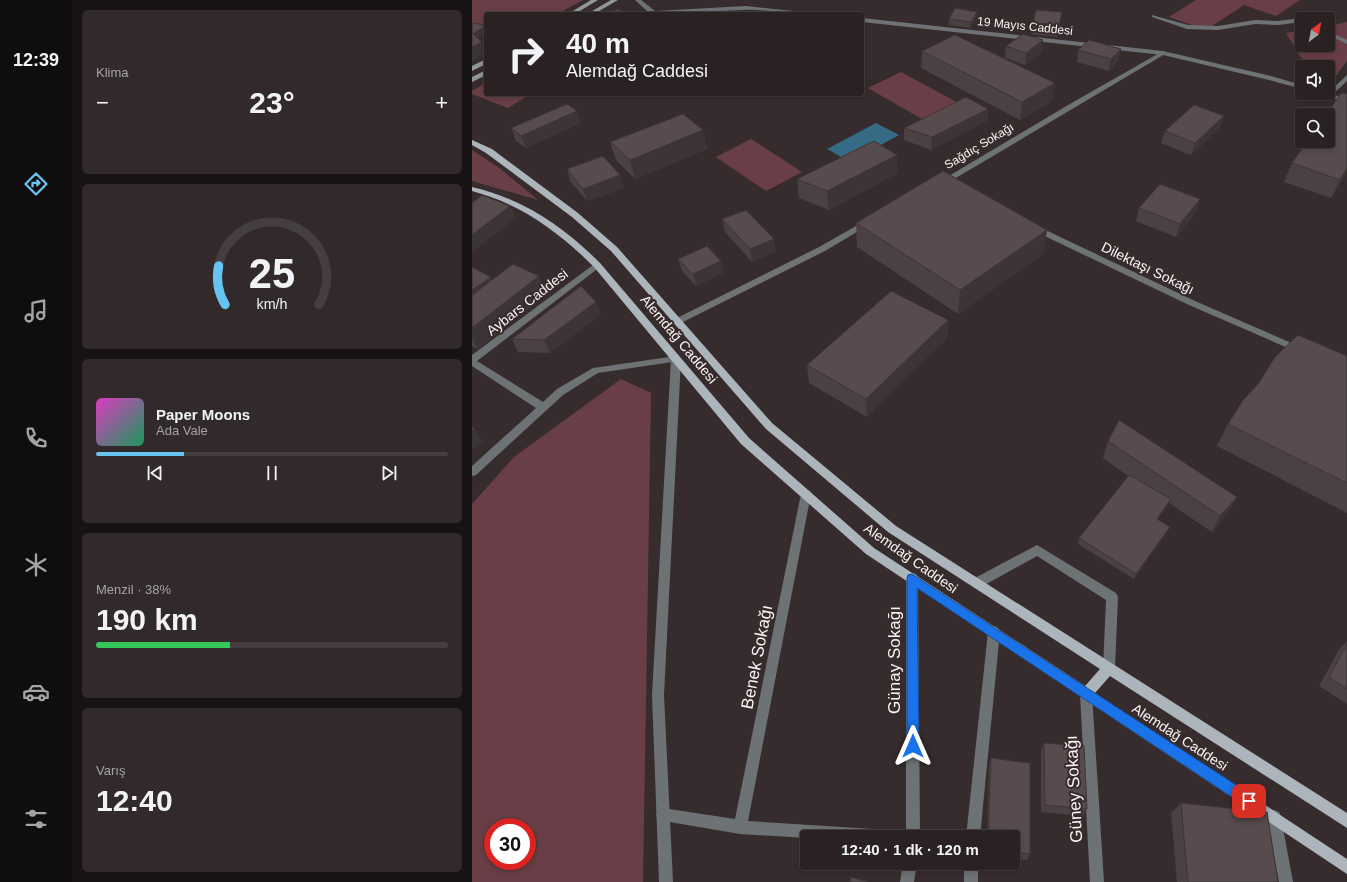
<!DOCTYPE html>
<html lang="tr">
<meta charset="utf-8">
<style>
body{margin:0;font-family:Helvetica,sans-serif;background:#31292a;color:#f1f3f6;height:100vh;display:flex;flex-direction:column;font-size:15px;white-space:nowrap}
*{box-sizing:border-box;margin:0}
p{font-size:13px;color:#a5a3a5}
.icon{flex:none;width:22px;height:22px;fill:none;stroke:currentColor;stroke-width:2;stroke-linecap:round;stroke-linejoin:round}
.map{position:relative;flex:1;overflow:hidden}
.drawer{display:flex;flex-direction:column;gap:10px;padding:10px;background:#171213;width:400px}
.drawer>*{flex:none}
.guide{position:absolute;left:12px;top:12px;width:380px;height:84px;border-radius:4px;box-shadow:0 2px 6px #0003,0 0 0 1px #453e40;background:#292122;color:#f1f3f6;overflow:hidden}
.needle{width:26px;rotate:32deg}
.fabs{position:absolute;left:823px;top:12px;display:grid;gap:8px}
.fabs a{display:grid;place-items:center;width:40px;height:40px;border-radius:4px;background:#292122;box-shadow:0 2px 6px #0003,0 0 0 1px #453e40;font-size:20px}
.speed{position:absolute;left:12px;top:818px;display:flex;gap:8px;font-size:20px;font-weight:700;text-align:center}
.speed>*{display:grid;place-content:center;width:52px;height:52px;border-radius:50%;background:#292122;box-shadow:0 2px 6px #0003,0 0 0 1px #453e40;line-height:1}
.speed .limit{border:6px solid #d22;background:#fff;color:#111}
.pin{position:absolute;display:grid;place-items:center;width:34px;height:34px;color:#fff;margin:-17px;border-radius:8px;box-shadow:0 2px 6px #0006}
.me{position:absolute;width:44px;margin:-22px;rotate:0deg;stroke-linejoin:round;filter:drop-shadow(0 0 3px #0008)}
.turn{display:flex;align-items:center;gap:14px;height:84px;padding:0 16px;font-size:18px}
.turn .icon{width:52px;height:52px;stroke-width:2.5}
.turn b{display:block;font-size:28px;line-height:34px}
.big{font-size:30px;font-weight:700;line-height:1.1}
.drawer .widget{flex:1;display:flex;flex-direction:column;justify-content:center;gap:6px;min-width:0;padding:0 14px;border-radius:6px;background:#31292a}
.drawer .dial{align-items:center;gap:0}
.dial svg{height:104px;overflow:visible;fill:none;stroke:#453e40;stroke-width:7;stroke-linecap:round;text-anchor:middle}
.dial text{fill:#f1f3f6;stroke:none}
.song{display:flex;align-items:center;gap:12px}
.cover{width:48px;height:48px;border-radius:6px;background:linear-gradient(135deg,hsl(310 70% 55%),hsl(150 70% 35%))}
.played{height:4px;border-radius:2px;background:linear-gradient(90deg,#67c4f0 25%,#453e40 25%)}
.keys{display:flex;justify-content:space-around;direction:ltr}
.heat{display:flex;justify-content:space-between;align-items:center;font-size:22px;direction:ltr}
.charge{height:6px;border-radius:3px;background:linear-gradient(90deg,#34c759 38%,#453e40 0)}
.trip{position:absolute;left:328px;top:830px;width:220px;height:40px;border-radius:4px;background:#292122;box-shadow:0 2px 6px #0003,0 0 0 1px #453e40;font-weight:700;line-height:40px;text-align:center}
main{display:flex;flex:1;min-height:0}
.tabs{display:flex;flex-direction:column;width:72px;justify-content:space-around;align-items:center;background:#100d0e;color:#a5a3a5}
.tabs .icon{width:28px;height:28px}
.tabs .on{color:#67c4f0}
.tabs b{font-size:18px;color:#f1f3f6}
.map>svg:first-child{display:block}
</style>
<main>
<nav class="tabs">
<b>12:39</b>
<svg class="icon on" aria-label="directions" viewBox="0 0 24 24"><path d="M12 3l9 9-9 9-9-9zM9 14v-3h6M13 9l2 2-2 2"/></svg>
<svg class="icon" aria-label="music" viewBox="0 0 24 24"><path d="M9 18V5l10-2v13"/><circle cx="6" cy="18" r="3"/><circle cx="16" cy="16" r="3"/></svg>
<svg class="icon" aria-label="phone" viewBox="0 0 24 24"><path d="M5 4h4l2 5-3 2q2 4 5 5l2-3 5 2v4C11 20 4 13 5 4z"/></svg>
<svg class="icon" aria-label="climate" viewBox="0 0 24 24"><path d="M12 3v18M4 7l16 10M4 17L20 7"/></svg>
<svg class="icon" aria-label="car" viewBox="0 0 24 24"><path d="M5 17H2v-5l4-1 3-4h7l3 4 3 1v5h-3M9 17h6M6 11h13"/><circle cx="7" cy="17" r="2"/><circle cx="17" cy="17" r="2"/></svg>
<svg class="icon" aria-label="filters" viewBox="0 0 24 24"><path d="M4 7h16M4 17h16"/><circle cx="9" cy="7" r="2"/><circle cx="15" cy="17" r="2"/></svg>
</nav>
<section class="drawer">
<div class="widget"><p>Klima</p>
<div class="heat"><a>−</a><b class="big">23°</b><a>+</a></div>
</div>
<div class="widget dial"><svg viewBox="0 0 100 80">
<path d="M14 69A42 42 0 1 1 86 69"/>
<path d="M14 69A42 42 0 0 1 9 39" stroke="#67c4f0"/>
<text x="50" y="56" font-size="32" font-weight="700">25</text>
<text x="50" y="72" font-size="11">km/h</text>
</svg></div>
<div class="widget">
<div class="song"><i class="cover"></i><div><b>Paper Moons</b><p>Ada Vale</p></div></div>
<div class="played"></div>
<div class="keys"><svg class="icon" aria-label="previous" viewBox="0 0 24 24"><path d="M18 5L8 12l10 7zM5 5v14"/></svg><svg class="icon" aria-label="pause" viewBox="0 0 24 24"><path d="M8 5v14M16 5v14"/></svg><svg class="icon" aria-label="next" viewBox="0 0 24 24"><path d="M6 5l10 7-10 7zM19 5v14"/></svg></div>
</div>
<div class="widget"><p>Menzil · 38%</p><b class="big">190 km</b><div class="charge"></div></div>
<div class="widget"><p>Varış</p><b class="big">12:40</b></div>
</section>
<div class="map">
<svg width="875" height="882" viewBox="0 0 875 882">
<rect width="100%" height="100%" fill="#372c2d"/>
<path fill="#6a3e47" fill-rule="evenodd" d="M0,0h111l-26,14h-71v13l-14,1z
M724,0h104l-24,16 -32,-11 -38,25 -37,-13z
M875,22v39l-17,23 -2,-1v-16h-21l-21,-34 16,-3v15h26v-19z
M429,72l61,33 -33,18 -61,-35z
M14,83v11h44l-22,14 -36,-14v-3z
M279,139l51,33 -36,19 -50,-34z
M0,150l26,17 40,33 -66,-19z
M149,379l30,14 -8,489h-171v-378l42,-47zM21,827h34v34h-34z"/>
<path fill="#356b84" d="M404,123l23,12 -49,27 -23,-13z"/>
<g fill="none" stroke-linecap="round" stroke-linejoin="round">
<path fill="#6d7275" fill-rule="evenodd" d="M680,15l36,10 30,1 37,-6 23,1 24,-3 2,1h-2v3l-24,3 -23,-1 -37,6 -31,-1 -35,-12z
M856,31l19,9v4l-19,-9z
M565,545l79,48 2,4 -3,71 -2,4 -4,2 -4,-2 -2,-4 3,-68 -69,-44 -56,31 -4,1 -4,-1 -2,-4 2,-4z"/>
<path fill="#6d7275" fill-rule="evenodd" d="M691,51l3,2 -1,1 -221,131h-3l-4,-2 138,-82z
M875,75v6l-16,15h-4v-2z
M393,221h3l4,2 -47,28 -144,72 -3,1 -4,-3 1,-2 144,-72z
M563,225l160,76 108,47 2,2 -2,2h-6l-108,-47 -157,-75 -1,-2z
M125,262l3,1 1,2 -1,2 -123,94 66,41 14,-13 36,-21 83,-12 3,1 2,2 -2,2 -81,12 -35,22 -87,80 -4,1v-10l64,-58 -64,-42v-11z
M334,490l4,1 1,3 -63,327 141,9 5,2 2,5h-89v1l-67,-4 -82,-14 -2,-5 2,-5 5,-2 72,11 66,-325 1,-3z
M440,573l4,1 2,4 2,259h-14v-259l2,-4z
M522,626l4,2 2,4 -20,205h-14l22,-205 2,-4z
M614,688l4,2 2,4 12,188h-14l-10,-188 2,-4z
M802,810l5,2 2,5 12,65h-14l-12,-65 2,-5z
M431,863h14l-3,19h-14z
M492,863h14v19h-14z"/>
<path fill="#6d7275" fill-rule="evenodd" d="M163,0h6l14,11 91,-5 57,6 3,2c-21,0 -41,-5 -62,-4 -36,1 -72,4 -108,4l12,-2z
M390,18l301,33 108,25 31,9v4l-33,-9 -106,-25 -301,-33z
M846,93h10l19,6v4z
M204,356l5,3 -17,336 9,187h-14l-7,-187 19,-336z"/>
<path fill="#90989c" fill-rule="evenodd" d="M119,0h7l-23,14h-7z
M139,0h7l-24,14h-7z
M14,59v5l-14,7v-5z
M14,70v5l-14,7v-5z"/>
<path fill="#abb5bb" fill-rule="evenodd" d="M0,140l20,9 86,64 39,34 155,176 124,103 451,287v15l-237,-152 -15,17 252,166v15l-481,-320 -125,-110 -147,-177c-35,-35 -73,-63 -122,-76v-4c51,12 91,39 128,76l149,175 125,110 211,138 15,-17 -212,-137 -122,-103 -155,-178 -39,-34 -86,-64 -14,-8z"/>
</g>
<path fill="#4b4042" d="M505,12l-1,6 -6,10 -21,-3v-6z
M590,12l-5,25 -26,-3 2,-11z
M534,46l36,6 -17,13 -20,-7z
M649,49l-3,12 -9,10 -32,-9 1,-12z
M450,51l133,32 -3,18 -32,19 -99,-52z
M516,109l-1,12 -56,29 -27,-10v-12z
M109,123l-55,25 -10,-7 -5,-13z
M748,128l-29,27 -30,-12 4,-12z
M231,130l4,19 -72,30 -19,-19 -6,-18z
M820,163l55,9 -16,26 -47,-16z
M95,169l53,6 4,13 -37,13 -16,-19z
M426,173l-69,37 -30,-12 -2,-19z
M728,199l-4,13 -20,25 -40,-16 3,-13z
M250,219l54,32 -24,11 -27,-30z
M384,223l191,7 -4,24 -85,60 -101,-67z
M206,259l46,14 -28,13 -14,-15z
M0,267l20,12 47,-3 8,18 -69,55 -6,-3z
M124,302l5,12 -51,39 -32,-1 -6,-13z
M476,320l-1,18 -80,79 -58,-34 -2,-18z
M875,356v157l-130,-67 11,-22z
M636,441l129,56 -9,16 -16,19 -43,-29 -11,16 12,8 -3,5 -33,47 -56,-35 1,-6 49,-62 -25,-18z
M875,641v63l-28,-18 21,-38z
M572,743l43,66 -4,7 -42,-4v-61z
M519,758l39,96 -3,6 -14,-1v-22h-26l2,-71z
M709,803l97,79h-101l-6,-69z"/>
<path fill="#3d3436" d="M505,12l-1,6 -6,10 1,-6z
M590,12l-2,12 -3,13 2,-12z
M14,26v8l-14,7v-7z
M571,40l-1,12 -17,13 1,-12z
M10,42l4,9v3l-14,7v-14z
M649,49l-3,12 -9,10 2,-12z
M583,83l-3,18 -32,19 2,-18z
M516,109l-1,12 -56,29 1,-13z
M105,111l4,12 -55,25 -5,-12z
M752,116l-4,12 -29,27 4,-12z
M231,130l4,19 -72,30 -5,-19z
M425,155l1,18 -69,37 -2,-19z
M875,168v4l-16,26 9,-18z
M148,175l4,13 -37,13 -4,-12z
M728,199l-4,13 -20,25 4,-13z
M38,206l6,12 -44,34v-17z
M575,230l-4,24 -85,60 2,-24z
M302,239l2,12 -24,11 -2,-13z
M249,261l3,12 -28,13 -3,-12z
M67,276l8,18 -69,55 -6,-11v-10z
M19,277l6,13 -25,17v-17z
M124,302l5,12 -51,39 -6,-13z
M476,320l-1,18 -80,79 -1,-18z
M3,429l8,12 -11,9v-19z
M765,497l-9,16 -16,19 8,-16z
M699,499l-2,6 -15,19 3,-5z
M698,527l-3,5 -33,47 2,-5z"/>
<path fill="#574b4d" stroke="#3d3436" d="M483,8l22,4 -6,10 -22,-3z
M146,9l8,5h-21z
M564,10l26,2 -3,13 -26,-2z
M3,23l11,3 -13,8 -1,-1v-9z
M0,33l10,9 -10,5z
M551,34l20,6 -17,13 -20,-7z
M483,35l100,48 -33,19 -100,-51z
M617,40l32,9 -10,10 -33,-9z
M869,93l6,1v74l-7,12 -48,-17 15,-22h21v-26h-2z
M494,97l22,12 -56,28 -28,-9z
M95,104l10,7 -56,25 -10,-8z
M722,105l30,11 -29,27 -30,-12z
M211,114l20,16 -73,30 -20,-18z
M402,141l23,14 -70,36 -30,-12z
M131,156l17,19 -37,14 -16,-20z
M471,171l104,59 -87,60 -104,-67z
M688,184l40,15 -20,25 -41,-16z
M10,195l28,11 -38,29v-32z
M274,210l28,29 -24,10 -28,-30z
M235,246l14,15 -28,13 -15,-15z
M41,264l26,12 -67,52v-33z
M0,267l19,10 -19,13z
M109,286l15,16 -52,38 -32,-1z
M419,291l57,29 -82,79 -59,-34z
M826,335l49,21v127l-119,-59 15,-24 15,-16 17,-27z
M647,420l118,77 -17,19 -112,-75z
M0,427l3,2 -3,2z
M657,475l42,24 -14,20 13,8 -34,47 -57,-36z
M875,644v45l-18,-12z
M572,743l40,3 3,63 -42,-4z
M519,758l39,5v91l-17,-2v-15h-25z
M709,803l86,9 11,70h-90z
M379,877l18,5h-19z"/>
<path fill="#1a73e8" stroke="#114b97" d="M440,574l341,222 2,5 -2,4 -4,2 -5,-2 -327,-217 2,158 -2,4 -4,2 -4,-2 -2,-4v-168l1,-3z"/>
<g text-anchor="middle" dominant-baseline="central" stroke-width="4" stroke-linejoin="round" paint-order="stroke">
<g font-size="12" fill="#faf2f3" stroke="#372c2d">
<text transform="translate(553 26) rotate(6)">19 Mayıs Caddesi</text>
<text transform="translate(507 146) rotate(-31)">Sağdıç Sokağı</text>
</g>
<g font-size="14" fill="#faf2f3" stroke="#372c2d">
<text transform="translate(676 268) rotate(26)">Dilektaşı Sokağı</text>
<text transform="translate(55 302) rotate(-38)">Aybars Caddesi</text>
<text transform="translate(207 339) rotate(50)">Alemdağ Caddesi</text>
<text transform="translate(439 558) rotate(35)">Alemdağ Caddesi</text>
<text transform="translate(708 737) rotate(33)">Alemdağ Caddesi</text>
</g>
<g font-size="17" fill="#faf2f3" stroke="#372c2d">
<text transform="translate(285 657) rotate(-79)">Benek Sokağı</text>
<text transform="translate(422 660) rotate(-90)">Günay Sokağı</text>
<text transform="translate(602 789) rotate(-93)">Güney Sokağı</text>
</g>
</g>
</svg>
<div class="fabs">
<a><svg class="needle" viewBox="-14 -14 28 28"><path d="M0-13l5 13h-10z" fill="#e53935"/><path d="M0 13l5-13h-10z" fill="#a5a3a5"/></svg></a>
<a><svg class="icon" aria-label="sound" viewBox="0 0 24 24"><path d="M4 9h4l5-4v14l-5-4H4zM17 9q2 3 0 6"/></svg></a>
<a><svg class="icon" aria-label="search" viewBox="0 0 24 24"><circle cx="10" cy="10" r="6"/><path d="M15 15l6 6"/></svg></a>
</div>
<div class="speed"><div class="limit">30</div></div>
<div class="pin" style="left:777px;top:801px;background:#d93025"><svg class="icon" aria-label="arrive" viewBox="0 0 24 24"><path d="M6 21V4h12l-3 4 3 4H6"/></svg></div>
<svg class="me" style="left:441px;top:746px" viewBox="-20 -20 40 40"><path d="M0-17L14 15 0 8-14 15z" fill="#1a73e8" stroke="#fff" stroke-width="4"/></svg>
<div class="trip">12:40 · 1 dk · 120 m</div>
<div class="guide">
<div class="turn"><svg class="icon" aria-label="right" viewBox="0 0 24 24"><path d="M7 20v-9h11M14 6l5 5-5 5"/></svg><div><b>40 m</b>Alemdağ Caddesi</div></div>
</div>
</div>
</main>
